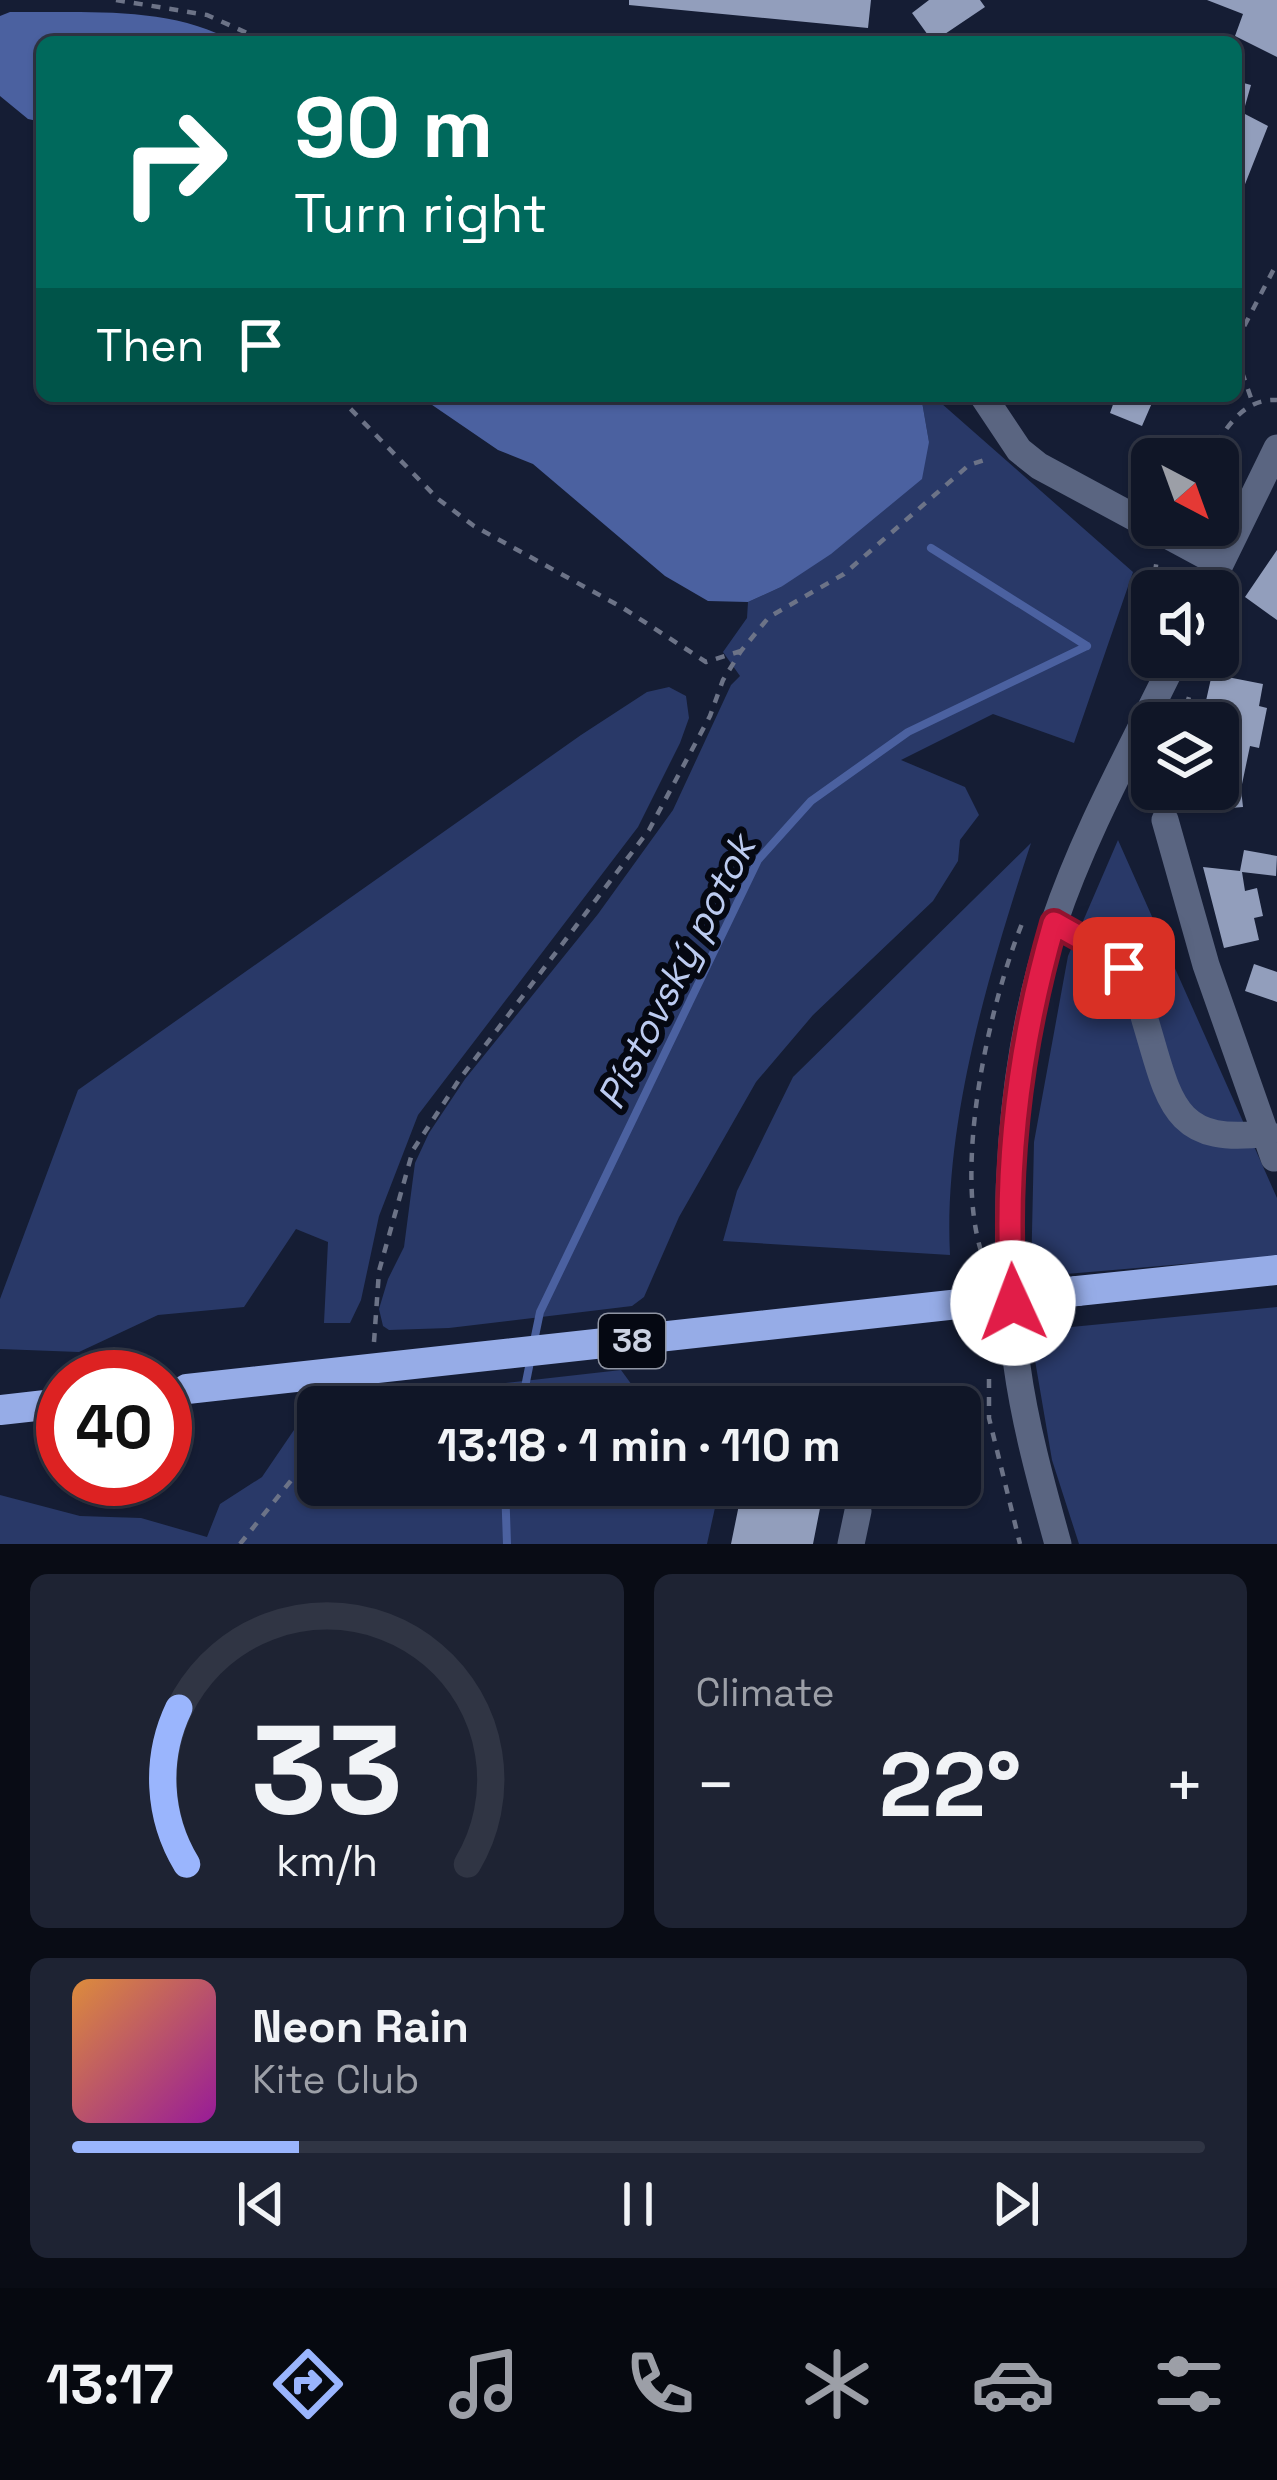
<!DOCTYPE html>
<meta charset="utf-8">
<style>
body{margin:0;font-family:"Space Grotesk",sans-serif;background:#1e2333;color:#f1f3f6;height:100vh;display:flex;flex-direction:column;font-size:45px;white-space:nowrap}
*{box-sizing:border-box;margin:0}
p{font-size:39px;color:#9c9fa7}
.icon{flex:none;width:66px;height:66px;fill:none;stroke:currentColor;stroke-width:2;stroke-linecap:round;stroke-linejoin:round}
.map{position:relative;height:1544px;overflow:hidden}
.sheet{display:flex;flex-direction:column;gap:30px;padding:30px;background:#090c15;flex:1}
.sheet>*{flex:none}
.guide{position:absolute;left:36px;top:36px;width:1206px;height:366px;border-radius:18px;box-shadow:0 3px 9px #0004,0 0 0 3px #303544;background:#00695c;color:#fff;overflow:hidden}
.needle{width:78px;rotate:139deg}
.controls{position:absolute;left:1131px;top:438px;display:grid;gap:24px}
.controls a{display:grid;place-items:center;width:108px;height:108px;border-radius:18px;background:#101627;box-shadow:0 3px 9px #0004,0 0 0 3px #303544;font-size:60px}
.speed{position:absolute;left:36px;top:1350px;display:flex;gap:24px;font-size:60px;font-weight:700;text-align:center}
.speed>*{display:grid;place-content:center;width:156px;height:156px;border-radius:50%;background:#101627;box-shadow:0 3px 9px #0004,0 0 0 3px #303544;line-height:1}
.speed .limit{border:18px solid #d22;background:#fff;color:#111}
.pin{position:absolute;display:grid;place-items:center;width:102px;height:102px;color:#fff;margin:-51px;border-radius:24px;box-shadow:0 6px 18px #0006}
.me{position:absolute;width:132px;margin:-66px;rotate:358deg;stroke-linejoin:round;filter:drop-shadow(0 0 9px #0008)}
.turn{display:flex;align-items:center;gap:42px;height:252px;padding:0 60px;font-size:54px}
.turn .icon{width:156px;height:156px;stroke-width:2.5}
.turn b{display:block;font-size:84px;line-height:102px}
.then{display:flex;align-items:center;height:114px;padding:0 60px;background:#0003;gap:24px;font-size:45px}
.big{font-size:90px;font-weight:800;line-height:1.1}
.sheet .card{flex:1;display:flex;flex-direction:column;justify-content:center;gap:18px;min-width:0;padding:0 42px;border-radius:18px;background:#1e2333}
.sheet .dial{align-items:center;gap:0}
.dial svg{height:312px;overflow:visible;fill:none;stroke:#303544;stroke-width:7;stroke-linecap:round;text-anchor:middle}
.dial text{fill:#f1f3f6;stroke:none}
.song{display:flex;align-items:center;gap:36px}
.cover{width:144px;height:144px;border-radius:18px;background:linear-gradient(135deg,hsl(30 70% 55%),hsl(300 70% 35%))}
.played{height:12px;border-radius:6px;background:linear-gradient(90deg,#9ab5fd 20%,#303544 20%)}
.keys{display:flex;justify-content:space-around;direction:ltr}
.heat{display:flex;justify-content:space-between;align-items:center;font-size:66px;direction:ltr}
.sheet .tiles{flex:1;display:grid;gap:30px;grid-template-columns:1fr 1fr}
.card:last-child{grid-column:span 2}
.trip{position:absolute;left:297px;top:1386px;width:684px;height:120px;border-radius:18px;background:#101627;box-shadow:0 3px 9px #0004,0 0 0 3px #303544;font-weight:800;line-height:120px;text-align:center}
.tab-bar{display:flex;height:192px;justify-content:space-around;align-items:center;background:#060910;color:#9c9fa7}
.tab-bar .icon{width:84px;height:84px}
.tab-bar .current{color:#9ab5fd}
.tab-bar b{font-size:54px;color:#f1f3f6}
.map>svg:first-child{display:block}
</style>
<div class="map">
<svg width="1277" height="1544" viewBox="0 0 1277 1544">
<rect width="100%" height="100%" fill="#151d34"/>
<path fill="#293968" d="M921,396h12l200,176 -59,171 -81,-29 -92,46 64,27 14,28 -19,25 -2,21 -25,40 -120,114 -57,67 -77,135 -35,80 -12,9 -183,22 -60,2 -6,-4 -4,-17 9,-30 16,-32 11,-84 14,-30 36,-54 133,-165 75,-104 58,-125 9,-9 -17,-24 24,-34 1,-16 33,-15 148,-145z
M669,687l17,9 3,22 -9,25 -42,84 -220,288 -39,101 -18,84 -11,23h-26l4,-81 -32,-13 -52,78 -86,8 -79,37 -79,-3v-50l78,-209 503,-355 66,-43z
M1118,840l159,358v58l-246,21 3,-135 34,-186z
M1031,843c-41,125 -88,280 -81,412l-227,-14 14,-50 56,-114z
M1277,1307v237h-198l-27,-84 -22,-129z
M621,1370l27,37h-330v78h402l-13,59h-707v-49l80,21 61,2 66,19 13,-33 42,-27 49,-72z"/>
<path fill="#4b61a0" d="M10,12c71,1 162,-7 224,30h-192v80l-14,-3 -28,-23v-80z
M419,396h502l8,46 -7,37 -91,75 -50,33 -33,15 -40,-1 -43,-25 -132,-112 -35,-14z"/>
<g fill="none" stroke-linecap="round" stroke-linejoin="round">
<path stroke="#4b61a0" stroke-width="8" d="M931,548l156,98
M534,1341l6,-29 218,-452 53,-59 97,-69 179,-86
M521,1407l9,-45
M505,1485l2,59"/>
</g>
<path fill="#929ebc" d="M629,0h242l-3,28 -239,-23z
M929,0h51l5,7 -52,35 -21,-29z
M1207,0h70v57l-42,-21 8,-22z
M1236,81l15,4 -8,28 -7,-2z
M1243,113l25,13 -32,81v-90z
M1116,396h39l-13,30 -32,-13z
M1277,550v70l-32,-23z
M1212,674l51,10 -4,22 8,2 -8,40 -9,-2 -9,43 2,18 -51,4 -2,-22h28v-66h-17z
M1244,850l33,6 -1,20 -34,-4 3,19 12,-3 6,28 -9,2 5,22 -35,8 -21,-81 37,4z
M1254,964l23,8v30l-32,-11z
M743,1485h44l36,8 -10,51h-82z"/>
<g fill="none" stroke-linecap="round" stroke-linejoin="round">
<path stroke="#6c7387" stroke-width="4.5" stroke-dasharray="9 9" stroke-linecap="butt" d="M116,0l91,15 60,27
M1236,342l41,-79
M1236,355l16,46
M338,396l100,103 36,27 149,82 83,54 35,-11
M1207,459c17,-27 34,-61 70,-59
M1152,591l5,-32
M1139,665l13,-72
M1181,723l8,-26
M981,1251c-27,-88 8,-246 42,-330
M374,1342l5,-71 34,-121 46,-70 190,-250 61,-114 13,-36 18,-29 28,-34 75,-43 125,-109 22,-7
M989,1379v39l31,126
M240,1544l78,-97"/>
<path stroke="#5a6581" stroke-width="27" d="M983,396l36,54 20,16 180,97
M1207,591l70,-143
M1165,820l41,145 68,193
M1054,923c23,13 54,24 70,45 12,14 16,34 21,52 24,78 26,127 122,113
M851,1544l7,-33
M1058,1544c-16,-58 -33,-119 -41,-178 -18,-143 -8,-307 37,-443 31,-92 80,-179 122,-266"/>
<path stroke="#96ace7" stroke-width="30" d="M1077,1291l200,-21
M0,1410l63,-7"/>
<path stroke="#96ace7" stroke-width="30" d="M187,1389l890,-98"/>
</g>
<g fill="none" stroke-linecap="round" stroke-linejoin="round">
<g stroke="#92132f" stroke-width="30">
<path id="route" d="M1013,1303c-10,-129 5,-256 41,-380l48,27 22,18"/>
</g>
<use href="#route" stroke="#e11d48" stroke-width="21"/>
</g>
<g text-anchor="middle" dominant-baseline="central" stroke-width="12" stroke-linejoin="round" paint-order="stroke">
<rect fill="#050812" stroke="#9095a3" stroke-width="3" x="599" y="1314" width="66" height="54" rx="9"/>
<g font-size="33" font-weight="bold" fill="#cbd1e1">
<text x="632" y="1341">38</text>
</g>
<g font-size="39" font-style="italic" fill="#bccbf0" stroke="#050812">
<text transform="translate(676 972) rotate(-63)">Pístovský potok</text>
</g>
</g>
</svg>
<div class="controls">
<a><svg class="needle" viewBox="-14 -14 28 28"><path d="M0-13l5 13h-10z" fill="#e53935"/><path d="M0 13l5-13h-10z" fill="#9c9fa7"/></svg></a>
<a><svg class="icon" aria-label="sound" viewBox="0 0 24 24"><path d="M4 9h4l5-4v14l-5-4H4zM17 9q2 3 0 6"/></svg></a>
<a><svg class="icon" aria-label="layers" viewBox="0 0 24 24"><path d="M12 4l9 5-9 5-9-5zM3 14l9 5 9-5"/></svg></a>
</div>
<div class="speed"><div class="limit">40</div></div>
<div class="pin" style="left:1124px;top:968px;background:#d93025"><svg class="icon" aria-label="arrive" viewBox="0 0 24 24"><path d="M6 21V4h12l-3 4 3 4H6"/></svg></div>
<svg class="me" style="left:1013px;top:1303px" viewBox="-20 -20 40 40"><circle r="19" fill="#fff"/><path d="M0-13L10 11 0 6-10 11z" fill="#e11d48"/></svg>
<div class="trip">13:18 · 1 min · 110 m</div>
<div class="guide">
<div class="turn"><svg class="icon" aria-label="right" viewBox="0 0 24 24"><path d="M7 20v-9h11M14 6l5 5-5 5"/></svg><div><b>90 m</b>Turn right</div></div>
<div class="then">Then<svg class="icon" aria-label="arrive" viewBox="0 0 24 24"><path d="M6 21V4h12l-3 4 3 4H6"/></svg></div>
</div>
</div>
<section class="sheet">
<div class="tiles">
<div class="card dial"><svg viewBox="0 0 100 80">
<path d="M14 69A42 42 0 1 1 86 69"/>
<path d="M14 69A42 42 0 0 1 12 29" stroke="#9ab5fd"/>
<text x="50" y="56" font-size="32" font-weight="700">33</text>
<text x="50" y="72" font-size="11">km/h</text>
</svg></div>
<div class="card"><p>Climate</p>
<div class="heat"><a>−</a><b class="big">22°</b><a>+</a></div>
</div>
<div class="card">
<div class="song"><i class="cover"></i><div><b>Neon Rain</b><p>Kite Club</p></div></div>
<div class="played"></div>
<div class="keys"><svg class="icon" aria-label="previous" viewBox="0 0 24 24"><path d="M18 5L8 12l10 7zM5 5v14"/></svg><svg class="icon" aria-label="pause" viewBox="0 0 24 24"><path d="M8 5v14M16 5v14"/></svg><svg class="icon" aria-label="next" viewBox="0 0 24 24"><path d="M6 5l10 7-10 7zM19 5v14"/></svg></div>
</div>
</div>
</section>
<nav class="tab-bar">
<b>13:17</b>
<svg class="icon current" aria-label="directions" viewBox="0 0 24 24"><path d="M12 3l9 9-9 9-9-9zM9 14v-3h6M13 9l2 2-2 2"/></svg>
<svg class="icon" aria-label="music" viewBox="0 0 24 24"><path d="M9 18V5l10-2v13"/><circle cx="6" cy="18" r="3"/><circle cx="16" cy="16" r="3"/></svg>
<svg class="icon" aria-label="phone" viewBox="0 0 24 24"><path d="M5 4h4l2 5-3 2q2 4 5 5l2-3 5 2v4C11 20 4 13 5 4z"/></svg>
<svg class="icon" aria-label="climate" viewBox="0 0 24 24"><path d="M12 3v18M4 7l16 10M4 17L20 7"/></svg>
<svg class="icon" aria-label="car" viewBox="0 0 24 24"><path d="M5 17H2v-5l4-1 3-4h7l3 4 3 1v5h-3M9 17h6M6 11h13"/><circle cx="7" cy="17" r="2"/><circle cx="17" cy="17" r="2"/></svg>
<svg class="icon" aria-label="filters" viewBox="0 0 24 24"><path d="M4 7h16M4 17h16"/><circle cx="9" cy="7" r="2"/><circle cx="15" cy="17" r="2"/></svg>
</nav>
